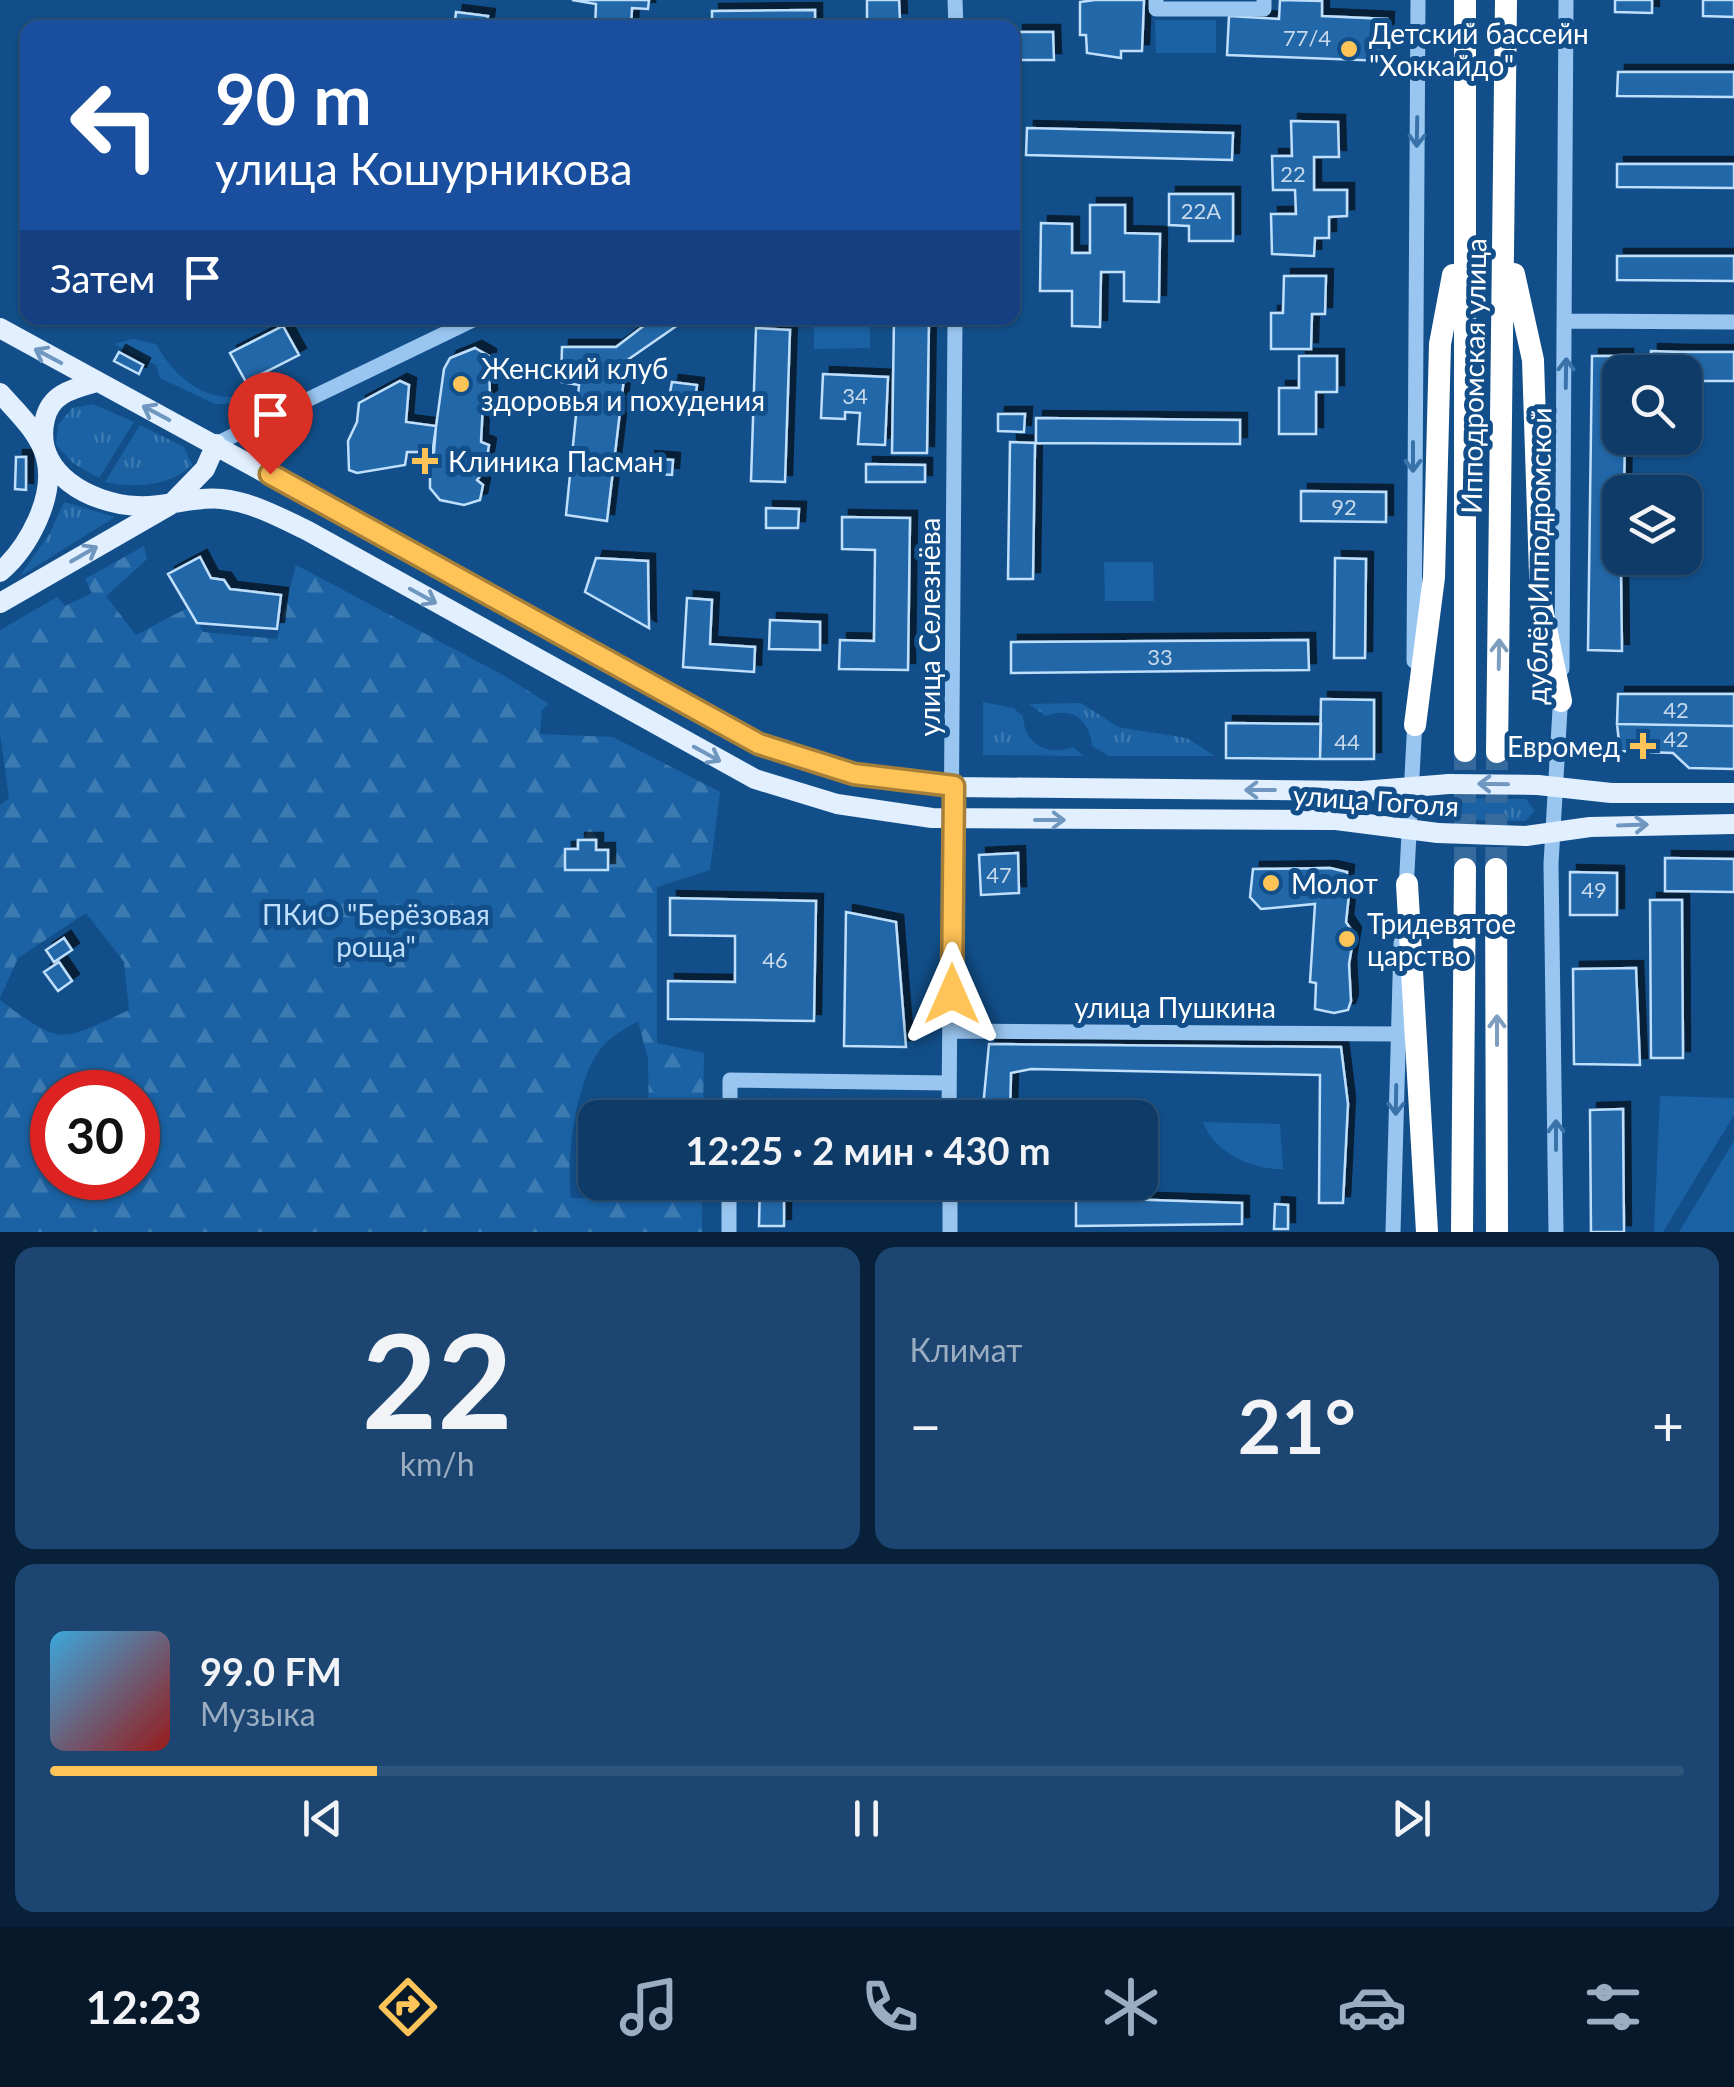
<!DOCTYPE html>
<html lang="ru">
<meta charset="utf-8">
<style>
body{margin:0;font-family:Lato,sans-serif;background:#1c4671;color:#f1f3f6;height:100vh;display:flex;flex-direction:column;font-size:38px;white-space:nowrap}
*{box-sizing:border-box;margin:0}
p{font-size:32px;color:#9badc0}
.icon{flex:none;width:55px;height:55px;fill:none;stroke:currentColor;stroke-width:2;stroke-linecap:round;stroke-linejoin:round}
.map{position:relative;height:1232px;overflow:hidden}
.panel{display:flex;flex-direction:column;gap:15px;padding:15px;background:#082039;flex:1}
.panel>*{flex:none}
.hud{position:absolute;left:20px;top:20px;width:1000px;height:305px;border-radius:20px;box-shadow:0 2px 8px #0004,0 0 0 2px #2e557c;background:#1a4fa0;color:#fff;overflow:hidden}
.buttons{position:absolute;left:1602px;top:355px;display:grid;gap:20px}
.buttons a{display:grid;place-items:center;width:100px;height:100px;border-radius:20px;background:#0e3b68;box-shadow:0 2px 8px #0004,0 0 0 2px #2e557c;font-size:50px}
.speed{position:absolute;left:30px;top:1070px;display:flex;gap:20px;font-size:50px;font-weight:700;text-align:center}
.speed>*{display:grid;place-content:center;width:130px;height:130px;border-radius:50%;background:#0e3b68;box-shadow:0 2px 8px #0004,0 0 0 2px #2e557c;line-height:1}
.speed .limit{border:15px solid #d22;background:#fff;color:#111}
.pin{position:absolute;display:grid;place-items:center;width:85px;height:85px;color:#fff;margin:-102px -42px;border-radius:50% 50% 50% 0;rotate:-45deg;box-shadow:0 0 10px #0007}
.pin .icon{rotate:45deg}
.me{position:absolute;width:110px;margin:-55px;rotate:0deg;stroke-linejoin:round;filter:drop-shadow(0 0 8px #0008)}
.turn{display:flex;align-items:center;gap:35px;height:210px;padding:0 30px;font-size:45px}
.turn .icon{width:130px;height:130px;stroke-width:2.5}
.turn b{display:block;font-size:70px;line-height:85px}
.then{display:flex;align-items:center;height:95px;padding:0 30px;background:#0003;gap:20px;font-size:38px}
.big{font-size:75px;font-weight:700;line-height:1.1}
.panel .tile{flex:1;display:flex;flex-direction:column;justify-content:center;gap:15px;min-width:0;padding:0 35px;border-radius:20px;background:#1c4671}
.panel .dial{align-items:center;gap:0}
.dial b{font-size:130px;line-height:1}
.song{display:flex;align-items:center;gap:30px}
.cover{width:120px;height:120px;border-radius:15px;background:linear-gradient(135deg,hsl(200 70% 55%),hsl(0 70% 35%))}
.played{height:10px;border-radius:5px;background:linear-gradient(90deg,#ffc458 20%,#2e557c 20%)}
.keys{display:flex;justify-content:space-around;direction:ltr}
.heat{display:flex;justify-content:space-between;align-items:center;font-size:55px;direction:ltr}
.panel .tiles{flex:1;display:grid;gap:15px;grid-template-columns:1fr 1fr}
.tile:last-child{grid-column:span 2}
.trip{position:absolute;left:578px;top:1100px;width:580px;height:100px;border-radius:20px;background:#0e3b68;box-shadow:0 2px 8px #0004,0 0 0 2px #2e557c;font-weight:700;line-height:100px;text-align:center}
.menu{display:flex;height:160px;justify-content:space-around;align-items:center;background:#06182a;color:#9badc0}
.menu .icon{width:70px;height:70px}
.menu .current{color:#ffc458}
.menu b{font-size:45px;color:#f1f3f6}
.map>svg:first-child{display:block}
</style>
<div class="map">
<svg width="1734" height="1232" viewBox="0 0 1734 1232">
<defs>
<pattern id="grass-tufts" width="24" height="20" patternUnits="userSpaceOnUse" patternTransform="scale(2.5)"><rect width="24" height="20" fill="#1a62a4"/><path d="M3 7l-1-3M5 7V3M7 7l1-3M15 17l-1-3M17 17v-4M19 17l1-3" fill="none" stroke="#3c7ab2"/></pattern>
<pattern id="forest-firs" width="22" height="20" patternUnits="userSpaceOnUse" patternTransform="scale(2.5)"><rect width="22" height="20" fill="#1a62a4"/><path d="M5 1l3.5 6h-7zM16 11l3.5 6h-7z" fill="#3c7ab2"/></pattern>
<filter id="shadow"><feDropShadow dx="7" dy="-7" stdDeviation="0" flood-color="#0009"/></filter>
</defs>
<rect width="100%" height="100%" fill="#124f8a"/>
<path fill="url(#grass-tufts)" d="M133,339l23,5c15,28 48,61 85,51l3,8 -29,1 -55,-26 -4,-13 -42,-21z
M93,404l41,18 -35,56 -25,-14 -18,-19 2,-20 14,-17z
M140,425l44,22 8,18c-23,22 -58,23 -87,17z
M64,502l51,15 -96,60 31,-44z
M983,702l30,6 10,8c1,28 24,41 50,31l10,9 -100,-1z
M1081,703l37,24 69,11 28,18h-106l-17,-10c-2,-27 -21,-40 -46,-30l-17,-12z
M1438,798l88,1 9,12 -10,10 -87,-1 -7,-4 -1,-7z"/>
<path fill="url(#forest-firs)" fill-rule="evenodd" d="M144,546l3,13 -41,37 30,39 53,-28 14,25 74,7 19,-74 207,110 46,29 -7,6 -2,24 73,3 107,55 -10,78 -53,17v156l47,10 -1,64h-54l-1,-58 -10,-38c-15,9 -34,19 -43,36 -20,35 -29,101 -24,141l77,1 1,-16h53v49h-702v-232c63,47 59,42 129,10l-5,-48 -38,-49 -68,45 -18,40v-193l9,-7 -9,-65v-103l57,-33 8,9 27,-13 -7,-14zM52,1092h86v86h-86z"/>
<path fill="#1a62a4" d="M1155,20h61v33h-60z
M814,318h56v30l-56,1z
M1104,562h49l1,39h-49z
M1660,1096l74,2v17l-71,117h-9z
M1203,1122l77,2 3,45c-32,1 -69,-17 -80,-47z
M1734,1141v91h-55z"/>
<path fill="#2067a9" stroke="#bfdffc" stroke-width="2.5" filter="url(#shadow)" d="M572,0h77l-1,9 -16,-1 -1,20h-36l1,-24z
M867,0h32l1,20h-33z
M1095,0h49l-2,51h-21v7l-34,-5 -1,-18h-6v-33z
M1280,0l42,1v15l65,3 -2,42 -158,-6 2,-39 50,3z
M1615,0h37v13l-37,-1z
M1703,0h31v17l-31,-1z
M815,10v18h-103v-17z
M456,12l32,4 -2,12h-32z
M1016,32h37l1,28h-38z
M23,40h5v72h-6z
M1618,72h116v25l-117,-1z
M1291,121l47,1 1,35h-25v33h33v26l-18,1v21h-14l-1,18 -42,-2 -1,-40h25l-1,-24h-22l-1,-34h20z
M1027,128l206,5 -1,27 -206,-5z
M1617,164h117v24l-117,-1z
M1169,194h64v47h-44v-15l-20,-1z
M1090,205h35v28l35,1 -1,68 -35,-1v-29h-23l-1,55 -28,-1v-35h-32l1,-68 31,1v29h18z
M1617,256h117v25l-117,-1z
M1284,276h42l-1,38h-13l-1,35h-40v-36h12z
M654,318h34l-62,43 -19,160 -41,-6 13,-130 -18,-3 1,-35h54z
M894,318h35l-2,135h-35z
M283,326l16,29 -53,27 -16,-29z
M756,328l34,2 -5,152 -34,-1z
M475,348l14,8 1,44 -7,3 -2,39 8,3 -4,25 -8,10 6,5 -3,15 -16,5 -24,-5 -10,-12v-18l14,-101 6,-11z
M1651,351l29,1v20h-30z
M119,352l24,13 -4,9 -25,-13z
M1680,352h54v29h-49v-9h-5z
M1299,356h38v36h-21v42h-37v-46h20z
M1592,356h34l-1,16h-5v66h5l-1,54h-4l2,159 -34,-1z
M823,374l65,3 -3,68 -27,-1 2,-31 -15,-1v7l-24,-1z
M400,381l9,4 -3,37 30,4 -2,26h-27l-2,13 -48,8 -8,-3 -1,-29 9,-19 2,-19z
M672,382l25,3 -2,17 -26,-4z
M998,414h27l-1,18 -26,-1z
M1036,418l204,2v24l-204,-1z
M1010,442l25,1 -2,136h-25z
M16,457h10v33l-11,-1z
M648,458l25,2 -1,15 -25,-2z
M866,464l59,1v17h-59z
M1301,491l85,1v30l-85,-1z
M766,508l33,1 -1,19h-32z
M842,517l68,1 -2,152 -69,-1 1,-29 34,1 1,-91 -33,-1z
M200,557l11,21 13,2 6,9 51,6 -4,34 -80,-6 -29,-49z
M596,558l52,3 1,67 -64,-36z
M1335,558l31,1 -1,99h-31z
M687,598l25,2 -2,44 45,3 -1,25 -71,-5z
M770,620l50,2v28l-51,-1z
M1308,640l1,30 -298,3v-31z
M1618,694h116v32l-117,-2z
M1321,699l53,1v59h-54z
M1226,723l95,1 -1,35 -94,-1z
M1617,724l117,2v43l-45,-1 -16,-15 -53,-2z
M578,840h18v10h12v20h-43v-21h13z
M1018,853l1,40 -38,2 -2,-40z
M1665,858l69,1v33l-69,-1z
M1330,868l17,4 -1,13h4l-4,37 8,12 -5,30 2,37 -3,9 -14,3 -19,-4 1,-26 -6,-1 5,-78 -54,5 -11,-12 3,-28z
M1570,872l47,1v42h-47z
M670,898l146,3 -2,120 -146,-2v-38l67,1v-46l-65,-1z
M1650,900h32l1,158h-32z
M846,912l50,10 10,125 -62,-1z
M64,938l8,12 -18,12 -8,-12z
M59,962l13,19 -14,10 -14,-19z
M1636,968l4,97 -66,-1 -1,-95z
M989,1044l352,3 7,57 -5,99h-24l1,-128 -289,-6 -20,4 -1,45h-28z
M1623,1109l1,123h-33l-1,-122z
M760,1182h24v44h-25z
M852,1182h38v17l-38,-1z
M1010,1182l-1,18h-24l-4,-18z
M1092,1198l150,5v21l-166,2v-25z
M1275,1204l13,1v24h-14z"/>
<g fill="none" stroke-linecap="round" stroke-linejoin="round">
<path stroke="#36699c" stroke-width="22" stroke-dasharray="22 11" stroke-linecap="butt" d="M1465,869v-118
M1496,869l1,-117"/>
<path stroke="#99c6f0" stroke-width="15" d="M955,0l1,28
M1156,0v9h108v-9
M1567,321l167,1
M216,444l261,-126
M1414,661l4,-661
M1562,669l4,-669
M1406,891l9,-172
M952,1031l445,3
M730,1118v-38l219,3
M949,1118l6,-800
M729,1232v-50
M950,1232v-50
M1393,1232l8,-289
M1556,1232l-5,-368 10,-172"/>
<path stroke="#e2efff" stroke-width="20" d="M0,328l759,415 96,30 98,14 409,4 87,-7
M97,382c-24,7 -46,11 -52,37 -13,54 46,85 92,87 28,2 57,-10 85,-7 30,3 59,19 86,32l447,248 82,25 95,14 404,2 102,13
M0,393c16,18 40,40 46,65 10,39 -18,90 -46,114
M0,603l170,-98 35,-36 11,-25
M1538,785l73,8h123
M1526,836l64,-9 144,-3"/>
<path stroke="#fff" stroke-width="22" d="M1465,0v751
M1514,274l19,86 8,244 20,97
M1415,725l19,-148 6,-233 13,-69
M1497,752l9,-752
M1496,869l1,363
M1407,884l20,348
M1462,1232l3,-363"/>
<path stroke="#e2efff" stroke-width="20" d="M1449,784l89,1
M1438,833l88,3"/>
</g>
<defs><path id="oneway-shaft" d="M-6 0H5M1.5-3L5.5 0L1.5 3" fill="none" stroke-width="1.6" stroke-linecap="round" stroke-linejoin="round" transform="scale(2.5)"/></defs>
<g stroke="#3a73a9">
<use href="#oneway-shaft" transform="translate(1417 132) rotate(91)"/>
<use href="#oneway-shaft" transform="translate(1566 373) rotate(-89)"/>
<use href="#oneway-shaft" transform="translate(1413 457) rotate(90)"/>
<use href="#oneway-shaft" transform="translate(1396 1100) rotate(91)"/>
<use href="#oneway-shaft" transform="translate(1556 1135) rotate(-90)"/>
</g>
<g stroke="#7097bf">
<use href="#oneway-shaft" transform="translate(48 356) rotate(-152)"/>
<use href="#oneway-shaft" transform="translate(156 413) rotate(-152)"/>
<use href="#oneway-shaft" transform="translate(84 554) rotate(-30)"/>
<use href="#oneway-shaft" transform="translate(423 596) rotate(29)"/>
<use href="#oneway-shaft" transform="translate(707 754) rotate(29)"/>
<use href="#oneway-shaft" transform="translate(1493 784) rotate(-179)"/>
<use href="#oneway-shaft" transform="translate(1260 790) rotate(-180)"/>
<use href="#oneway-shaft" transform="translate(1050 820)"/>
<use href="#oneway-shaft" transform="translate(1633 825) rotate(-2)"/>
</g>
<g stroke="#7d9ebf">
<use href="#oneway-shaft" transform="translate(1499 654) rotate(-89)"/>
<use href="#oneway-shaft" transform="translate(1497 1030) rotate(-90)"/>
</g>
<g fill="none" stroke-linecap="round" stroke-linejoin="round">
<g stroke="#a67f39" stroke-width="25">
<path id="route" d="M270,474l489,270 95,30 100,12 -2,208"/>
</g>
<use href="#route" stroke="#ffc458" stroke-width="18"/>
</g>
<g fill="#ffc458" stroke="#124f8a" stroke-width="4">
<circle cx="1349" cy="49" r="10"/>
<circle cx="461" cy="384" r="10"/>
<path d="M420 446h10v10h10v10h-10v10h-10v-10h-10v-10h10z"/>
<path d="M1638 731h10v10h10v10h-10v10h-10v-10h-10v-10h10z"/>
<circle cx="1271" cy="883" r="10"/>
<circle cx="1347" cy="939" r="10"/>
</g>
<g text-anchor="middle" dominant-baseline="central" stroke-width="10" stroke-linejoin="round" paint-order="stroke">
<g font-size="22" fill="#c7d9ea">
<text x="1307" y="37">77/4</text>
<text x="1293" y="173">22</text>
<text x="1201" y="210">22А</text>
<text x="855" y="395">34</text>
<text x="1344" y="506">92</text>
<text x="1160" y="656">33</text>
<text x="1676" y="709">42</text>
<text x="1676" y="738">42</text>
<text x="1347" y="741">44</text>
<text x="999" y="874">47</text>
<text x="1594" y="889">49</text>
<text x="775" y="959">46</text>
</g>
<g font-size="28" fill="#fff" stroke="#124f8a" text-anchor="start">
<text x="1369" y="33">Детский бассейн<tspan x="1369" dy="32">"Хоккайдо"</tspan></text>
<text x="481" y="368">Женский клуб<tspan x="481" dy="32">здоровья и похудения</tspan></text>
<text x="448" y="461">Клиника Пасман</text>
<text x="1620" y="746" text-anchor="end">Евромед</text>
<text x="1291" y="883">Молот</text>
<text x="1367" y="923">Тридевятое<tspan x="1367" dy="32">царство</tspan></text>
</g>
<g font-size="28" fill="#fff" stroke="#124f8a">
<text transform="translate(1473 376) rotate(-89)">Ипподромская улица</text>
<text transform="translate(1538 556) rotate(-89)">дублёр Ипподромской</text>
<text transform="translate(929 627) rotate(-90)">улица Селезнёва</text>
<text transform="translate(1376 800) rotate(4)">улица Гоголя</text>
<text x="1175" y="1007">улица Пушкина</text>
</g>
<g font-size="28" fill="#bfdffc" stroke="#124f8a">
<text x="376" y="914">ПКиО "Берёзовая<tspan x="376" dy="32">роща"</tspan></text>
</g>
</g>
</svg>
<div class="buttons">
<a><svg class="icon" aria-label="search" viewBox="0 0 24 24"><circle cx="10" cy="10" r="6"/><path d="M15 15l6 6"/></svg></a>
<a><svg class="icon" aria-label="layers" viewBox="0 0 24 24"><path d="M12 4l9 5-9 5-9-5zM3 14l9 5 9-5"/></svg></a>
</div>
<div class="speed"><div class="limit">30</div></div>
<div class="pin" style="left:270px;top:474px;background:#d93025"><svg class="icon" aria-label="arrive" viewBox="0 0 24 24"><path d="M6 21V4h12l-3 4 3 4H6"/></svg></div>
<svg class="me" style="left:952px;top:994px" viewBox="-20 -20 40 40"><path d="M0-17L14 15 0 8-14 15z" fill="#ffc458" stroke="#fff" stroke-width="4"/></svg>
<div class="trip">12:25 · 2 мин · 430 m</div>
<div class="hud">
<div class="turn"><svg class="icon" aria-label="left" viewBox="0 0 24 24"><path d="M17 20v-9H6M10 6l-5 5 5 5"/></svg><div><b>90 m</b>улица Кошурникова</div></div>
<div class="then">Затем<svg class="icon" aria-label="arrive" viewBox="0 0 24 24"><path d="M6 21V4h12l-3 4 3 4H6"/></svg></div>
</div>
</div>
<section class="panel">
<div class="tiles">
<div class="tile dial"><b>22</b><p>km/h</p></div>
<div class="tile"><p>Климат</p>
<div class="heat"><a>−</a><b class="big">21°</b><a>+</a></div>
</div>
<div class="tile">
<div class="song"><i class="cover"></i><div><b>99.0 FM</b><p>Музыка</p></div></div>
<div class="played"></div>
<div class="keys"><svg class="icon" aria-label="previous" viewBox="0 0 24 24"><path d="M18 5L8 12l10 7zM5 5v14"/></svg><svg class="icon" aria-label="pause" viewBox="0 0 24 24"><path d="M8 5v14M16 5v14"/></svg><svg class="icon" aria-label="next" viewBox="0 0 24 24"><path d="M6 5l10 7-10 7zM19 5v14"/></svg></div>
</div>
</div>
</section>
<nav class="menu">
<b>12:23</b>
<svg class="icon current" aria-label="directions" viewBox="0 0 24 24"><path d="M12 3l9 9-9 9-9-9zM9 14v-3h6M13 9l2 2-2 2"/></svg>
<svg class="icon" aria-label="music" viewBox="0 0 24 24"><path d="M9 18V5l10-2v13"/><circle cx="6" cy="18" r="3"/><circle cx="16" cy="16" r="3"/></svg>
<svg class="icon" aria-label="phone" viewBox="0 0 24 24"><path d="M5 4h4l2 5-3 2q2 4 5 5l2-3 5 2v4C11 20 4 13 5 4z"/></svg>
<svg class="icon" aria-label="climate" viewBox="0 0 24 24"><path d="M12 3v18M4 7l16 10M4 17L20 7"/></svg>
<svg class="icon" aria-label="car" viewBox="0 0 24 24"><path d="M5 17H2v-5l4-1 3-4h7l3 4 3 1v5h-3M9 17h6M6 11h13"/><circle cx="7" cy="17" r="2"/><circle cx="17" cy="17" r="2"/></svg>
<svg class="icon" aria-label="filters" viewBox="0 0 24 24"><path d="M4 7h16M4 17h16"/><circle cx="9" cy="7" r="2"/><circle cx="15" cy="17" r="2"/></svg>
</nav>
